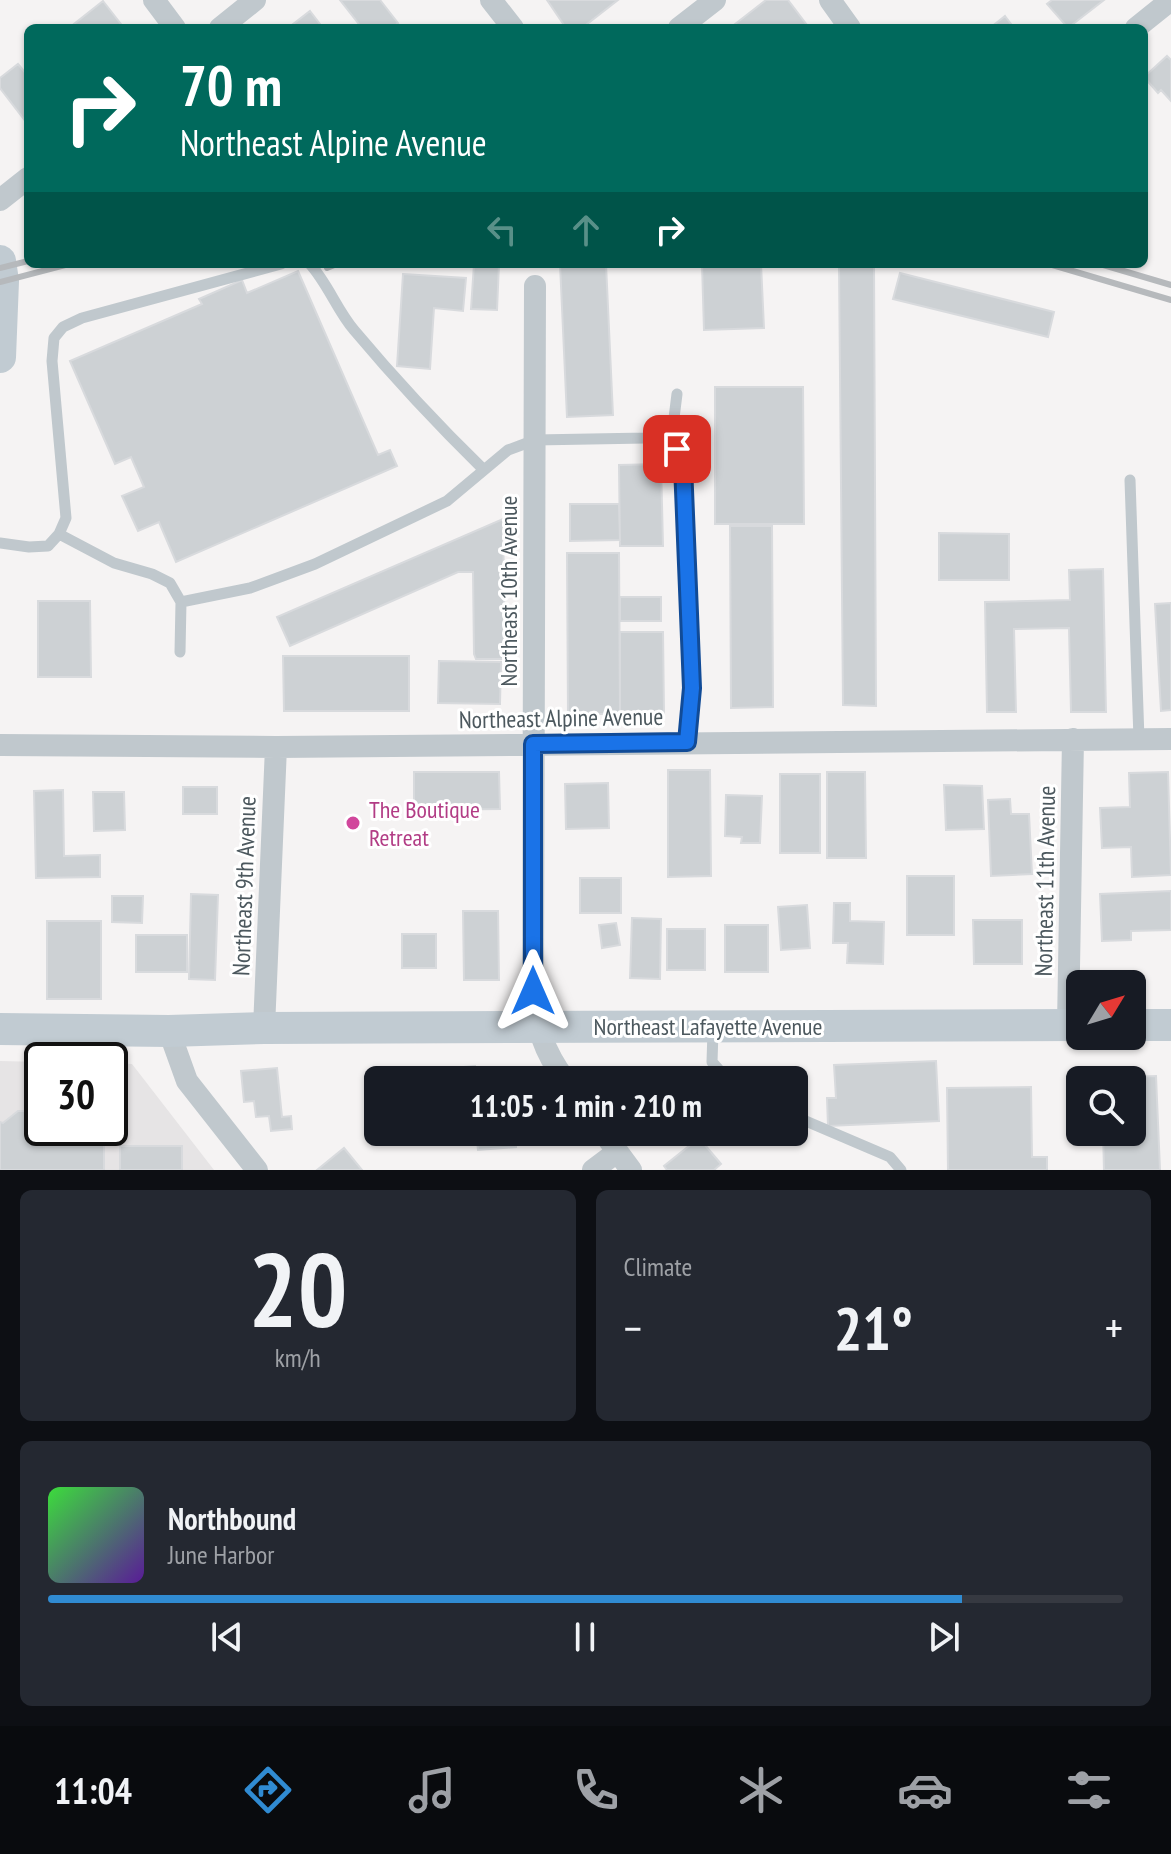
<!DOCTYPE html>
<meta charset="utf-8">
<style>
body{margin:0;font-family:"PT Sans Narrow",sans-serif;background:#242831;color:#f1f3f6;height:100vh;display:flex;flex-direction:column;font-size:30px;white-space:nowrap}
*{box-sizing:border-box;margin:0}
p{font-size:26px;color:#9ea1a6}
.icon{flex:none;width:44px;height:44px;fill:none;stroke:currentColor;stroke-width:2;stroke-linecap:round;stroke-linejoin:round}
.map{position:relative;height:1170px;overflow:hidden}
.panel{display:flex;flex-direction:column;gap:20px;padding:20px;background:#0d0f14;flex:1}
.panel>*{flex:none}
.top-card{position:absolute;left:24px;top:24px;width:1124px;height:244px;border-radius:12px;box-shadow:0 2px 6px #0004;background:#00695c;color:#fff;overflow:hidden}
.needle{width:52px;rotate:52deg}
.fabs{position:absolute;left:1066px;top:970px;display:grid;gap:16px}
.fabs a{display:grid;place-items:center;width:80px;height:80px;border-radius:12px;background:#171b24;box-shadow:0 2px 6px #0004;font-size:40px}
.speed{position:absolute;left:24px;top:1042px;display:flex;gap:16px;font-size:40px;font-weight:700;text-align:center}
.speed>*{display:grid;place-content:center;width:104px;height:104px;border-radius:50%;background:#171b24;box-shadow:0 2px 6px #0004;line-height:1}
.speed .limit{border:4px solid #111;border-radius:12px;background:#fff;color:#111}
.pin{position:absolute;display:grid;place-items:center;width:68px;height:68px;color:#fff;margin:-34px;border-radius:16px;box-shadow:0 4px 12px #0006}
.me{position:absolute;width:88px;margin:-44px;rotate:0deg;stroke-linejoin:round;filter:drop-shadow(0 0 6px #0008)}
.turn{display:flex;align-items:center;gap:28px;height:168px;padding:0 24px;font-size:36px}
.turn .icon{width:104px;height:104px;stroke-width:2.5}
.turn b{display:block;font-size:56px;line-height:68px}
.lanes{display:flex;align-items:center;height:76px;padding:0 24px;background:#0003;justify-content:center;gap:40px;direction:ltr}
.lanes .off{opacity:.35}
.big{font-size:60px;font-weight:700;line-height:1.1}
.panel .card{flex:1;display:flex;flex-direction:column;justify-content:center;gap:12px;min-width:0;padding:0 28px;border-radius:12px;background:#242831}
.panel .dial{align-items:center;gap:0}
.dial b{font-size:104px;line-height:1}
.song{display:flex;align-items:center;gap:24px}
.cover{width:96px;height:96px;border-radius:12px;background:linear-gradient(135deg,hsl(120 70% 55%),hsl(270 70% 35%))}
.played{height:8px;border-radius:4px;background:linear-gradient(90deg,#308bd2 85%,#363941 85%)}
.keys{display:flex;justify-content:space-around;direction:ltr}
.heat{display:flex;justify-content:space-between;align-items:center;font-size:44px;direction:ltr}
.panel .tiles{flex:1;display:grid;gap:20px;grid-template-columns:1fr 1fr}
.card:last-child{grid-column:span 2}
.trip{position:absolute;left:364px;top:1066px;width:444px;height:80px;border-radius:12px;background:#171b24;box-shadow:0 2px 6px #0004;font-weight:700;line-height:80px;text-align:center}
.dock{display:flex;height:128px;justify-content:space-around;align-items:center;background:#090b0e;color:#9ea1a6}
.dock .icon{width:56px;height:56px}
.dock .active{color:#308bd2}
.dock b{font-size:36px;color:#f1f3f6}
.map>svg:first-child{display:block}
</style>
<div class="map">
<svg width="1171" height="1170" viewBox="0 0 1171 1170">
<rect width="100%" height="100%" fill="#f5f3f3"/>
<path fill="#e6e4e5" d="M0,1061l42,1v66h68v-65l22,1 82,106h-214z"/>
<path fill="#cdd1d4" stroke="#d8dadd" stroke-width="2" d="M340,0h40l18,23 -6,5h-30z
M547,0h71l-36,28h-16z
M766,0h22l19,25 -4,3h-73z
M1052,0h52l-36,28 -21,-24z
M103,1l21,27h-47l-3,-4z
M310,11l13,17h-35z
M1005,16l9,12h-24z
M1167,56l4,4v41l-10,-11 -3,3 -14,-16z
M18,64l10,12 -2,46 -26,-34v-10z
M474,264h25l-2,46 -26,-1z
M560,264h46l7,151 -46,2z
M702,264h59l3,64 -60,2z
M839,264h35l2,442 -33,-1z
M298,271l80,184 12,-5 7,16 -221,96 -17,-40 -21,9 -16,-35 22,-9 -13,-30 -16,7 -45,-103 132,-57 -3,-5 43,-19 5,13z
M900,273l154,39 -6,25 -155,-38z
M403,274l63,4 -3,33 -29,-3 -4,61 -33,-3z
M715,387h88l1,137h-89z
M661,464l2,82h-43l-1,-81z
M570,504h49l1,36 -50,1z
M503,519l2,140h-29l-2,-5 -1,-82h-15l-168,74 -13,-29z
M730,526h42l1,181 -42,1z
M939,533l70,1v46h-70z
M567,553h52l1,161h-52z
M1103,569l3,143h-35l-2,-84 -55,1 2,83h-29l-2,-110 85,-2 -1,-30z
M620,597h41v24h-41z
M38,601h52l1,76h-53z
M1171,603v107l-10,1 -6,-107z
M620,632h43l1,82h-44z
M283,656h126v55h-125z
M439,661l62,1 -1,42 -62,-1z
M668,770h42l1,106 -43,1z
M414,772h85l1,37 -86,1z
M827,772h38l1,86h-39z
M1168,772l3,103 -39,2 -1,-30 -29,1 -2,-40 30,-1 -1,-34z
M780,774h40v79h-40z
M608,783l1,45 -43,1 -1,-45z
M944,785l38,1 2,43 -38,1z
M183,787h34v27h-34z
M63,790l1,66 36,-1v22l-64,1 -2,-87z
M93,792h31l1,38 -31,1z
M726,795l36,1 -2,47h-19l1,-6 -17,-1z
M1010,799l1,15h18l3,60 -41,2 -3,-76z
M907,876h47v59h-47z
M580,878h41v35h-41z
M1171,891v39l-40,1v9l-29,1 -2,-47z
M191,894l27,1 -3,85 -26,-1z
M112,896h31l-1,27 -30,-1z
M834,903h16v18l34,1 -1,42 -36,-1 1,-20h-15z
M807,905l3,43 -29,2 -3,-43z
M463,911h35l1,69h-35z
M632,918l29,1 -1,60 -30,-1z
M973,920h49v44h-48z
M47,921h54v78h-54z
M616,923l4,22 -18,3 -3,-23z
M725,925h43v47h-43z
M667,929h38v41h-38z
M402,934h34v34h-34z
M136,935h51v37h-51z
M936,1061l3,60 -111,5 -1,-28h9l-2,-33z
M475,1066l1,7 10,-2v9h-45l-1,-11z
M277,1068l5,49 9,-1 1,13 -21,2 -2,-15 -13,1 -2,-16 -10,1 -3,-31z
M1156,1076l4,94h-56l-1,-38h29v-52h-31v-2z
M1031,1087l1,70h15v13h-99l-1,-82z
M18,1111h24v17h62v42h-104v-48l3,1z
M476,1132h39l1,15 -38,3z
M699,1138l22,26 -7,6h-47l-3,-4z
M120,1146h62v24h-62z
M344,1148l18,22h-45z"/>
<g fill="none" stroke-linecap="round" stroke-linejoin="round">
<path stroke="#c0c8cd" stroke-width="11" d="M310,264c18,20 27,46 44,66 41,49 85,96 130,140
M672,434l11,31 9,223 -5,54
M1130,480l9,259
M59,534l55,29 38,11 18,9 11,19 -1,50
M0,543l29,4 19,-1 11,-12 7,-16 -14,-157 2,-23 9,-11 19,-9 199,-54
M181,602l69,-14 65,-24 132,-63 61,-51 27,-10 111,-2 26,-4 5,-40
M713,1031l-1,31 16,18
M794,1116l96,41 11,13"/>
<path stroke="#c0c8cd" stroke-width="22" d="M154,0l21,28
M491,0l22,28
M830,0l20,28
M220,28l35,-28
M679,28l36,-28
M1136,28l35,-28
M0,200l28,-22
M535,286l-2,705c4,37 10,59 32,89
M0,745l276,2 895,-8
M1068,1025l5,-286
M264,1028l12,-281
M169,1031l18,50 70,89
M603,1132l28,38
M593,1170l24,-18"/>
<path stroke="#c1cbd2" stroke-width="32" d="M0,261l3,20 -3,76
M1132,1025h39
M0,1029l169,2 95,-3 816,-3"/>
<path stroke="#b6b9bc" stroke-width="6" d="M1049,264l122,36
M1100,264l71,21
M0,268l28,-7
M327,268l10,-4
M0,282l69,-18"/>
</g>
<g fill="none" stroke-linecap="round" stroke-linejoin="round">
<g stroke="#114b97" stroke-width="20">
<path id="route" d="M533,991v-247l154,-2 5,-54 -9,-223 -6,-16"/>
</g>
<use href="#route" stroke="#1a73e8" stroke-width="14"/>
</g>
<circle fill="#d1479c" stroke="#fff" stroke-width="3" cx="353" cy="823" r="8"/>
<g text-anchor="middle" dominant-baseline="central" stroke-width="6" stroke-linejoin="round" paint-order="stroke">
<g font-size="24" fill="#4c585e" stroke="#fff">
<text transform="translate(508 591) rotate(-90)">Northeast 10th Avenue</text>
<text transform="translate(561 718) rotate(-1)">Northeast Alpine Avenue</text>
<text transform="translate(1045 881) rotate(-89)">Northeast 11th Avenue</text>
<text transform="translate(244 886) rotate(-88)">Northeast 9th Avenue</text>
<text x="708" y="1026">Northeast Lafayette Avenue</text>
</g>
<g font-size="24" fill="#b23c85" stroke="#fff" text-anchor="start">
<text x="369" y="809">The Boutique<tspan x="369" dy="28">Retreat</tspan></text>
</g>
</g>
</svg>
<div class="fabs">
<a><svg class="needle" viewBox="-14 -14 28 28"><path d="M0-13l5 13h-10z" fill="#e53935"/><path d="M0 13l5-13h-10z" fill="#9ea1a6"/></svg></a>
<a><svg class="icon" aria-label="search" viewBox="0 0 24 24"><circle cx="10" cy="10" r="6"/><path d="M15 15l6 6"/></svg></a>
</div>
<div class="speed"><div class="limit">30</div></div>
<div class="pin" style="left:677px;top:449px;background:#d93025"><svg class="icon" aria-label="arrive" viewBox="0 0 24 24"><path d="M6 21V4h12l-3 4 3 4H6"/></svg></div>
<svg class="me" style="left:533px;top:991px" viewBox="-20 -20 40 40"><path d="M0-17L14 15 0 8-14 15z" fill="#1a73e8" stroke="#fff" stroke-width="4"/></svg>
<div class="trip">11:05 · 1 min · 210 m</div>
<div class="top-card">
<div class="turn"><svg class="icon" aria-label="right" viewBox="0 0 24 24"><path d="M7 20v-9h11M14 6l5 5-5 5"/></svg><div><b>70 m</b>Northeast Alpine Avenue</div></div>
<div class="lanes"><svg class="icon off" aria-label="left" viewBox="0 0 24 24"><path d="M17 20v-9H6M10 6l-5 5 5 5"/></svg><svg class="icon off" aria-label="ahead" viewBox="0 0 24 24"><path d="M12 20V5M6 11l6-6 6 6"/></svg><svg class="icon" aria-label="right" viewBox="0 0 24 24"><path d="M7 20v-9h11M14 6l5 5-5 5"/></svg></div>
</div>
</div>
<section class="panel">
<div class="tiles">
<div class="card dial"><b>20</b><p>km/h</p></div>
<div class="card"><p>Climate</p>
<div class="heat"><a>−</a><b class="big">21°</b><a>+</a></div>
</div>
<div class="card">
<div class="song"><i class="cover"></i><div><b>Northbound</b><p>June Harbor</p></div></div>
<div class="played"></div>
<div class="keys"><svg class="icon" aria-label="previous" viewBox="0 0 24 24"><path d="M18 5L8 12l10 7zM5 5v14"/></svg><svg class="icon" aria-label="pause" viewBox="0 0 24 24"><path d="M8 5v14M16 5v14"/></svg><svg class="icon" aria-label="next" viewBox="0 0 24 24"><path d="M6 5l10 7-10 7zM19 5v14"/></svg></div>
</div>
</div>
</section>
<nav class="dock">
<b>11:04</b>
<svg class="icon active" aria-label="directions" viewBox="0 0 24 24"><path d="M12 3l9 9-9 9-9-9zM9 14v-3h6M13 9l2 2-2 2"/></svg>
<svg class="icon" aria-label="music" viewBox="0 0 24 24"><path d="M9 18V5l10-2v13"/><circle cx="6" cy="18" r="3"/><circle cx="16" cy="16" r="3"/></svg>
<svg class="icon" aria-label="phone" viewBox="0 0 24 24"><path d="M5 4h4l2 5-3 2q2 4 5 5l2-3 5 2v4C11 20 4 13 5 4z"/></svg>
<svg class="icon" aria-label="climate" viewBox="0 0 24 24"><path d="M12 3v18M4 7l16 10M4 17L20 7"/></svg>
<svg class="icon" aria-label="car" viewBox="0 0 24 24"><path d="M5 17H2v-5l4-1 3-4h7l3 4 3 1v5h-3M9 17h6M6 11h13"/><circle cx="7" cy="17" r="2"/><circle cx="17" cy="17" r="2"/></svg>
<svg class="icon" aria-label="filters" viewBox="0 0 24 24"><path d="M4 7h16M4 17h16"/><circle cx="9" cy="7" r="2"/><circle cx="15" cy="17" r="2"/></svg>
</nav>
